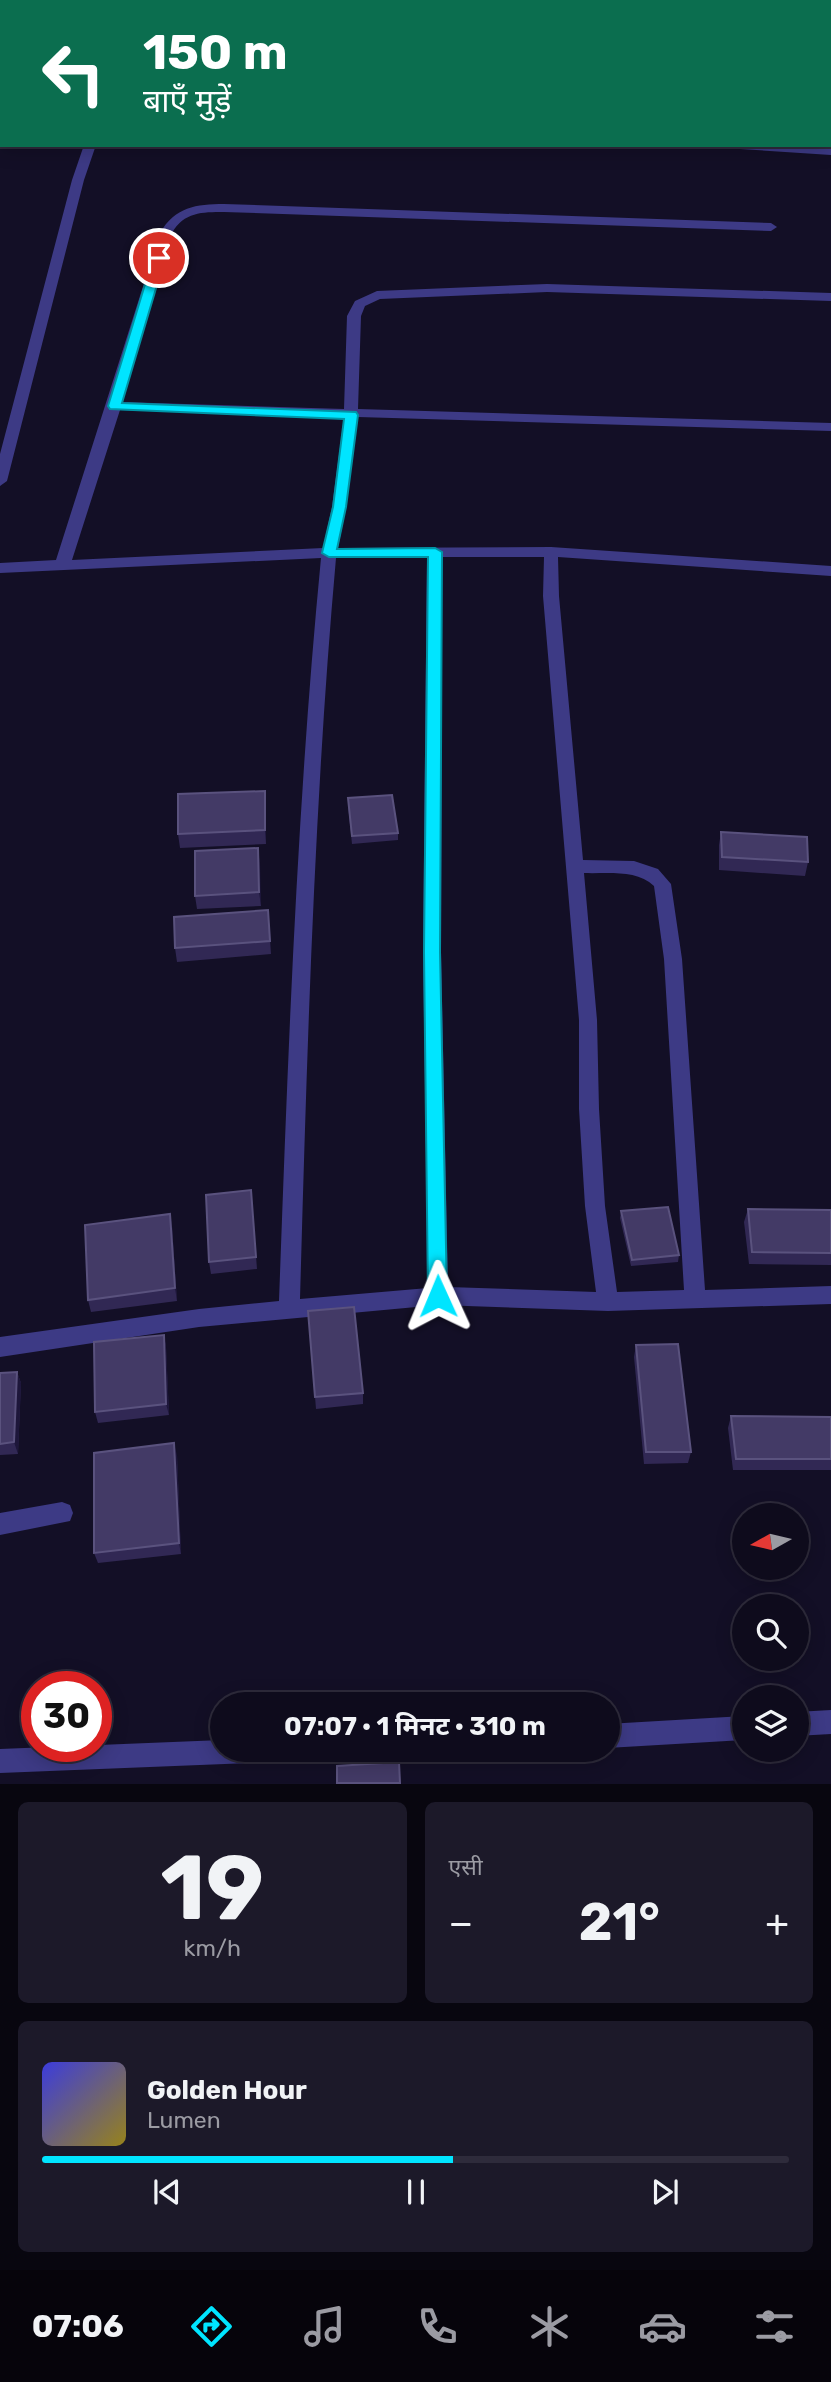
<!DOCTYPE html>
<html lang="hi">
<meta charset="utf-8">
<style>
body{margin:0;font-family:Rubik,"Noto Sans Devanagari",sans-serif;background:#1c1929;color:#f1f3f6;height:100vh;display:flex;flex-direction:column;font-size:26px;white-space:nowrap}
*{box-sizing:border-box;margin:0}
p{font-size:23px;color:#9b9ba3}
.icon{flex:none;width:38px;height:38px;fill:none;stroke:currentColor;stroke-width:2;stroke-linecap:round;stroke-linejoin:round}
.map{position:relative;height:1784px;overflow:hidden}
.panel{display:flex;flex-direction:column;gap:18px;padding:18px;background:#08060f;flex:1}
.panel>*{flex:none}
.banner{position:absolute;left:0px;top:0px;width:831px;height:147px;box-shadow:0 4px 18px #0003,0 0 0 2px #2e2b3b;background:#0b6e4f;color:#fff;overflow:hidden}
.needle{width:46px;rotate:262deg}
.buttons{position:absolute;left:732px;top:1503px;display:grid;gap:14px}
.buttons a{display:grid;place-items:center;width:77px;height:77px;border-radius:50%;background:#0e0b1c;box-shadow:0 4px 18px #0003,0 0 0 2px #2e2b3b;font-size:35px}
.speed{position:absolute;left:21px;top:1671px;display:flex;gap:14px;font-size:35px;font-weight:700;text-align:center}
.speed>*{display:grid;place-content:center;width:91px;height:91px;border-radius:50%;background:#0e0b1c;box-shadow:0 4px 18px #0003,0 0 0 2px #2e2b3b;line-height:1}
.speed .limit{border:10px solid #d22;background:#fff;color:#111}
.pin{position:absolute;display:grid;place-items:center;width:60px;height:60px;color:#fff;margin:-30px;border:4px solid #fff;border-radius:50%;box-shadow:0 2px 7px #0007}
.me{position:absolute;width:77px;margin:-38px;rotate:359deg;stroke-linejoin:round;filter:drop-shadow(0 0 5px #0008)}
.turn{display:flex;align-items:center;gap:24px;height:147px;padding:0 28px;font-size:32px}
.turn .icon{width:91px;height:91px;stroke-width:2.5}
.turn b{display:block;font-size:49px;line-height:60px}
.big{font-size:52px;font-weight:700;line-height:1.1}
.panel .widget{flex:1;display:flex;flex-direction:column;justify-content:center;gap:10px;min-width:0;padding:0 24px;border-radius:10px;background:#1c1929}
.panel .dial{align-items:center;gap:0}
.dial b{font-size:91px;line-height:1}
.song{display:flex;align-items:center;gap:21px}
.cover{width:84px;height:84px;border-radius:10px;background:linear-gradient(135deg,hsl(240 70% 55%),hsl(50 70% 35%))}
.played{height:7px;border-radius:4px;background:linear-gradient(90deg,#00e5ff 55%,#2e2b3b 55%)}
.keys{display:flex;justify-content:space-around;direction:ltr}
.heat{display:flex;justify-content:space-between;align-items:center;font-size:38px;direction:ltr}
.panel .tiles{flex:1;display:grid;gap:18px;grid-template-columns:1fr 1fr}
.widget:last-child{grid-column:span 2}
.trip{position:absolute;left:210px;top:1692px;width:410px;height:70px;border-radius:35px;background:#0e0b1c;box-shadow:0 4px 18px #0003,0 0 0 2px #2e2b3b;font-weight:700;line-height:70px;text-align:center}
.tab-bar{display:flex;height:112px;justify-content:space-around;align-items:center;background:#06040b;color:#9b9ba3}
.tab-bar .icon{width:49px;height:49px}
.tab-bar .selected{color:#00e5ff}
.tab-bar b{font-size:32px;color:#f1f3f6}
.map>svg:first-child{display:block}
</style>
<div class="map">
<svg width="831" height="1784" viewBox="0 0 831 1784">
<rect width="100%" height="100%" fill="#130f26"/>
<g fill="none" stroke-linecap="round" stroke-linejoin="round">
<path fill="#3d3a85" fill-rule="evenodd" d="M54,0h19l-20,2z
M280,0h10v2h-10z
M399,0h10l-11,2z
M463,0h10v2h-10z
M537,0h10v2h-10z
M633,0h10v2h-10z
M0,9h2l-2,7z
M0,55h2v6h-2z
M830,69h1v6h-1z
M0,100h2v6h-2z
M84,145h12l-12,35 -77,301 -7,5v-32l72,-274z
M734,145l97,2v8l-91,-6z
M224,204l547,19 6,4 -6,4 -547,-19c-22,0 -40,0 -52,21l-50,169 222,7 3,-93 8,-15 22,-10 170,-7 284,9v8l-284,-9 -167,7 -15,7 -4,10 -3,93 473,14v8l-473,-14 -12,90 -8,41 213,-1 280,19v10l-273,-19 1,39 24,264 51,1 24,8 13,15 11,75 23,331 126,-4v18l-223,7 -170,-6 -239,22 -199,30v-20l199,-28 80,-8c9,-248 18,-496 42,-743l-321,15v-10l56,-3 104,-327c15,-26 36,-29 64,-29zM120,410l224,7 -12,90 -9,41 -251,12zM427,557l-4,395 5,336 -128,11c7,-247 14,-494 36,-741zM442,557h102l-1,39 36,424v89l6,97 11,86 -148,-5 -7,-335zM584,873c23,1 52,-4 70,13l10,73 20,331 -67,2 -12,-86 -6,-97 -2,-89z
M62,1502l8,3 3,8 -3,8 -70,14v-22z
M831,1710v24l-35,2v-24z
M744,1716v24l-137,8v-24z
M222,1740v10h65l-4,8 -8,4 -275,11v-24z"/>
</g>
<path fill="#312854" d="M266,805v39l-86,4 -2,-14z
M348,805l50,28v7l-46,4z
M721,832l87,30 -3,14 -86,-6v-25z
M258,848l3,58 -64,3 -2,-13z
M268,910l3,44 -94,8 -2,-14z
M252,1203l5,66 -46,5 -2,-12z
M748,1209l83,1v55l-82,-1 -5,-42z
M621,1211l58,44 -1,7 -47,4 -11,-48z
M172,1226l5,75 -86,11 -3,-12z
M308,1311l55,82v11l-47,5z
M164,1335l2,12 3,68 -71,8 -3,-11z
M636,1345l55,107 -3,11 -44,1 -10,-107z
M17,1372l4,11 -3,71 -18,1v-82z
M731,1416l100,1v53h-98l-5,-42z
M177,1455l4,99 -83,9 -4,-10z"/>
<path fill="#1d163a" d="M265,791l1,14v39l-1,-14z
M258,848l2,14 1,44 -2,-14z
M170,1214l2,12 5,75 -2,-13z
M164,1335l2,12 3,68 -3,-11z
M17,1372l4,11 -3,71 -4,-12z
M174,1443l3,12 4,99 -2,-11z"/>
<path fill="#433a66" stroke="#5a527e" stroke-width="2" d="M265,791v39l-87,4v-40z
M392,795l6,38 -46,3 -4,-38z
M721,832l86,5 1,25 -86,-5z
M258,848l1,44 -64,4v-45z
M268,910l2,31 -95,7 -1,-31z
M251,1190l5,67 -47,5 -3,-67z
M668,1207l11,48 -47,5 -11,-49z
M748,1209l83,1v43l-79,-1z
M170,1214l5,74 -87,12 -3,-75z
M354,1307l9,86 -48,4 -7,-86z
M164,1335l2,69 -71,8 -1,-70z
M678,1344l13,108h-45l-10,-107z
M17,1372l-3,70 -14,2v-71z
M731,1416l100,1v42h-95z
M174,1443l5,100 -85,10v-100z
M399,1762l1,21h-63v-17z"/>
<path fill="#00e5ff" stroke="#0095a6" stroke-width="2" d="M159,254l6,4 -43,145 234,9 2,3 -12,92 -9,42 98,-1 7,4 -2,400 7,344 -3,6 -6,2 -7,-2 -3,-6 -4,-344 4,-395h-99l-7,-4 11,-46 11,-88 -234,-10 -2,-3 45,-148z"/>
</svg>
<div class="buttons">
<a><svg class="needle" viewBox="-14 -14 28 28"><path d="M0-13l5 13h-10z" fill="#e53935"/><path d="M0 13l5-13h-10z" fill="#9b9ba3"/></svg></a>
<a><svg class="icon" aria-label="search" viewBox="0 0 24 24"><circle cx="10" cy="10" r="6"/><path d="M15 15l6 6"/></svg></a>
<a><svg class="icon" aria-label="layers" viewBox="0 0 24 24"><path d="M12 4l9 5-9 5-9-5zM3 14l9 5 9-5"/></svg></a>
</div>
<div class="speed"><div class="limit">30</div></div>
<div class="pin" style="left:159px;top:258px;background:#d93025"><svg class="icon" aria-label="arrive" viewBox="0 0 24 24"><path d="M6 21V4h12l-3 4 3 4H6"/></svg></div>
<svg class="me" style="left:438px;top:1296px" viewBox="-20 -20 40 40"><path d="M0-17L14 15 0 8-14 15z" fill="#00e5ff" stroke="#fff" stroke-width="4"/></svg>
<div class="trip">07:07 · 1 मिनट · 310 m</div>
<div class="banner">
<div class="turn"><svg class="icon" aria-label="left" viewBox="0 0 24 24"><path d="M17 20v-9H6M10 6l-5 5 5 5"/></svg><div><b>150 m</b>बाएँ मुड़ें</div></div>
</div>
</div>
<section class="panel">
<div class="tiles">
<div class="widget dial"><b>19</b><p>km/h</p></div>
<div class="widget"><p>एसी</p>
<div class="heat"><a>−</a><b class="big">21°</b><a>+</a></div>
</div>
<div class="widget">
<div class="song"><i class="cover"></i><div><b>Golden Hour</b><p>Lumen</p></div></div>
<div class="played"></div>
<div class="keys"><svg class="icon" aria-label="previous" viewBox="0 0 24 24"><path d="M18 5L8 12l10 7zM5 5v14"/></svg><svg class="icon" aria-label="pause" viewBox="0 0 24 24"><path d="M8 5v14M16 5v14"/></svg><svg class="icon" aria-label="next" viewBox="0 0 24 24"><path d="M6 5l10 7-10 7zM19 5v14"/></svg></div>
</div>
</div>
</section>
<nav class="tab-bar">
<b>07:06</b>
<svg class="icon selected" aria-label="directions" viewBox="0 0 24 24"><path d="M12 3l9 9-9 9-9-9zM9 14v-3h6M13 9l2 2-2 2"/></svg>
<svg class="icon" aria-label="music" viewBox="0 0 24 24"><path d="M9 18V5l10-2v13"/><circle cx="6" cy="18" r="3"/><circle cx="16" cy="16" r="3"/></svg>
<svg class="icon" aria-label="phone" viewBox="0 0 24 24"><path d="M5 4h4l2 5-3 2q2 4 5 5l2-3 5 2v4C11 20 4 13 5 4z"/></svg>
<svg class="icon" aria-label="climate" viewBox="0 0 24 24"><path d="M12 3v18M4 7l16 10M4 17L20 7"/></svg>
<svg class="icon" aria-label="car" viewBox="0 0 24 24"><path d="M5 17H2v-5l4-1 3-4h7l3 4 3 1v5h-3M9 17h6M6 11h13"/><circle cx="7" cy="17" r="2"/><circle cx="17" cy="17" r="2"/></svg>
<svg class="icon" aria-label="filters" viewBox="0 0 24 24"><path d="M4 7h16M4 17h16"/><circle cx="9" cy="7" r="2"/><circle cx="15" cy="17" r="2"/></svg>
</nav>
